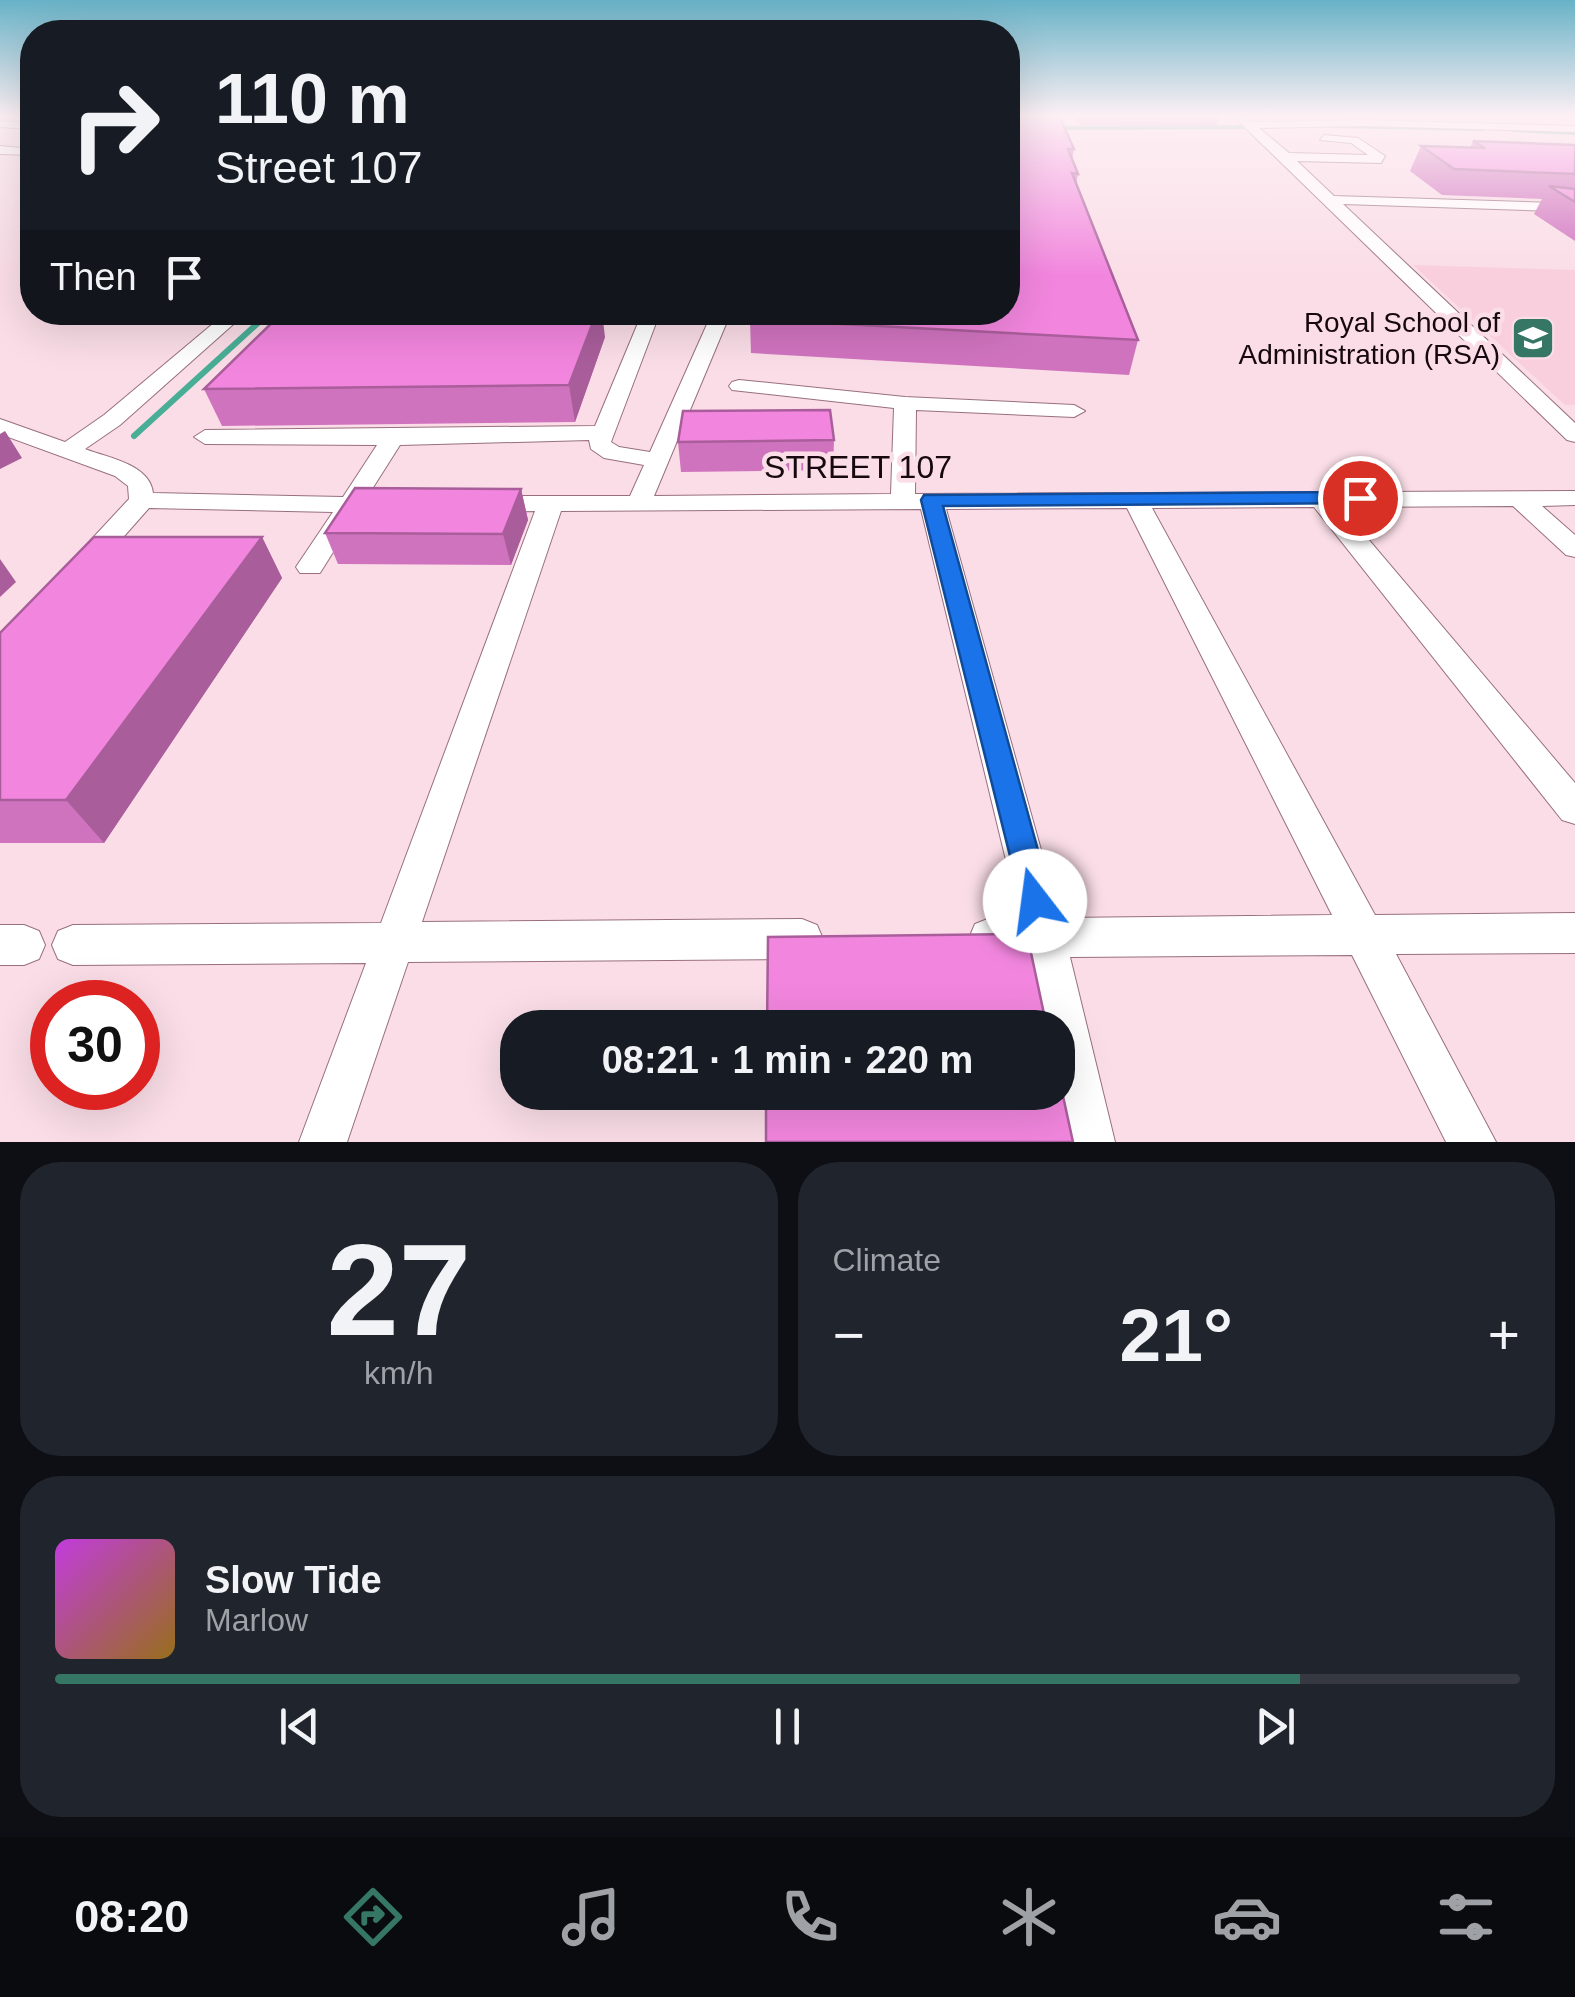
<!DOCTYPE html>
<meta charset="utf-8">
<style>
body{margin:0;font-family:Helvetica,sans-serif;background:#20242c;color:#f1f3f6;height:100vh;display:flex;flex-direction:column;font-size:38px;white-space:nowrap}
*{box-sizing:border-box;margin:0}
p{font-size:32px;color:#9ea1a6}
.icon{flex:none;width:55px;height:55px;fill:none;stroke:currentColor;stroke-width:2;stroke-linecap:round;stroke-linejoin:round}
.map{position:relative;height:1142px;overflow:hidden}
.details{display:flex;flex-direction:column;gap:20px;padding:20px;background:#0d0f14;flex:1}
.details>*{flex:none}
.banner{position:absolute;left:20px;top:20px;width:1000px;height:305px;border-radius:40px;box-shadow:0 10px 40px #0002;background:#171b24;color:#f1f3f6;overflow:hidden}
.speed{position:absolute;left:30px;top:980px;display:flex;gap:20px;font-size:50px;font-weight:700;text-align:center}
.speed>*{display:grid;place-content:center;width:130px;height:130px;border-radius:50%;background:#171b24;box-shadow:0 10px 40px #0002;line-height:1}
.speed .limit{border:15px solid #d22;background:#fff;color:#111}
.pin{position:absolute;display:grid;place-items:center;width:85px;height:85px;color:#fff;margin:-42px;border:5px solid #fff;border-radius:50%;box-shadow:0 2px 10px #0007}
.me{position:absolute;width:110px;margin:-55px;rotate:345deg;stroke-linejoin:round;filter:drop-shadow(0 0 8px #0008)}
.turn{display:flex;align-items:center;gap:35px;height:210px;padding:0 30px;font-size:45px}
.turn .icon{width:130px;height:130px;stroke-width:2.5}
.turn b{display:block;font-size:70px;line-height:85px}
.then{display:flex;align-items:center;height:95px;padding:0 30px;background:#0003;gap:20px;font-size:38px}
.big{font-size:75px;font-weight:700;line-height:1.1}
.details .tile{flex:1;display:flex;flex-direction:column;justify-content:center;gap:15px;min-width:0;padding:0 35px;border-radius:40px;background:#20242c}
.details .dial{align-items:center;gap:0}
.dial b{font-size:130px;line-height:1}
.song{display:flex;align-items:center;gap:30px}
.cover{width:120px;height:120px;border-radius:15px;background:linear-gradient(135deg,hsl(290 70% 55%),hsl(40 70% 35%))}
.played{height:10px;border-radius:5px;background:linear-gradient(90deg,#357665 85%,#363941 85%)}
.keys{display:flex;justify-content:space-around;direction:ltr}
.heat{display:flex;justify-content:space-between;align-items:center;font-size:55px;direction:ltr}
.details .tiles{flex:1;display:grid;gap:20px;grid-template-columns:1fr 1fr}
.tile:last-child{grid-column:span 2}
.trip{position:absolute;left:500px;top:1010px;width:575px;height:100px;border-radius:40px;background:#171b24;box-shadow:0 10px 40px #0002;font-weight:700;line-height:100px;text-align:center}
.tab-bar{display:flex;height:160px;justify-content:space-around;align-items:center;background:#090b0e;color:#9ea1a6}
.tab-bar .icon{width:70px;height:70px}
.tab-bar .selected{color:#357665}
.tab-bar b{font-size:45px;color:#f1f3f6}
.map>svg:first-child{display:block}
</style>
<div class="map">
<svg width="1575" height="1142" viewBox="0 0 1575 1142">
<rect width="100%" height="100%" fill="#fadde7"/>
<path fill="#f9cedd" d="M1413,265l162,5v135h-10z"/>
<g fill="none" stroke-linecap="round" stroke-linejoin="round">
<path stroke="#49ae96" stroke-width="4" d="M1333,126l149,3
M1053,128l224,-1
M1513,130l62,3"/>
<path stroke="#49ae96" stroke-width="6" d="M134,436l136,-124"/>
<g stroke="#996f7f" stroke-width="2">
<path id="minor" d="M1232,115h12l7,7 113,-2 211,6v6l-211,-6 -105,2 30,25 79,2 -17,-12 -31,-3 4,-5 34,3 27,18 -4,7 -84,-2 37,35 221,7 20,5v8l-20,-5 -212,-7 232,219v19l-8,-2z
M0,121l32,2v6l-32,-2z
M0,146l32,3v6l-32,-1z
M227,312h20l-127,113 -35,24c23,9 65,15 68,44l190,4 34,-52 -172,-1 -11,-7 11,-7 390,-4 43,-103h-72l-9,-5 3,-4 171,-2 -77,184 237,-2 3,-86 -162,-18 -3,-4 3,-4 7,-2 166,17 169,8 11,6 -11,6 -158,-7 -1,84 660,-3v14l-33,1 33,29v22l-9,-2 -53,-49 -172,1 234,276v41l-13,-4 -248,-313 -162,1 223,407 200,-2v40l-179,1 100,188h-50l-94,-187 -282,2 45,185h-48l-11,-50 2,-64h-15l-14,-71 -39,1 -15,-6 -6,-14 6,-14 15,-6h30l-99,-409 -360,2 -139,411 380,-3 15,6 6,14 -6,14 -15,6 -394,3 -61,180h-48l67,-179 -293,2 -15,-6 -6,-14 6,-14 15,-6 308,-2 154,-412 -47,1 -13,-8 13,-8h142l14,-31 -40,-7 -13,-9 -2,-9 -189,5 -33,52 22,3 4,5 -13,8 -22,-1 -38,61h-20l-4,-6 37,-55 -184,-4 -53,60h-20l-4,-6 4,-6 53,-57 -1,-13 -13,-10 -115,-42v-15l65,23 39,-27zM708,322l-58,130 -31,-5 -8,-5 45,-119zM1127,508l205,407 -272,3 -114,-409z
M0,925h24l15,6 6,14 -6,14 -15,6h-24z"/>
</g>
<use href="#minor" fill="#fff" fill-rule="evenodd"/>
</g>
<path fill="#d073bf" d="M1008,115l66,34 -2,10 6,15 -2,10 62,156 -9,35 -378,-22 -1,-34z
M1073,115h147l-3,11 -136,-1z
M1473,141l102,4v96l-41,-27 8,-15 -100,-4 -32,-24 11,-25 49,2z
M605,337l-30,85 -353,4 -18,-37z
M834,440l-1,30 -152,2 -3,-30z
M521,489l7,31 -17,45 -173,-1 -13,-31z
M262,537l20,41 -178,265h-104v-210z"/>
<path fill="#a95e9b" d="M597,312h5l3,25 -30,85 -6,-37z
M5,431l17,27 -22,11v-35z
M521,489l7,31 -17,45 -8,-31z
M262,537l20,41 -178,265 -38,-43z
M0,559l16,23 -16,15z"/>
<path fill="#f286de" stroke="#a95e9b" stroke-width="2.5" d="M1008,115h51l15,34h-6l10,25 -6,-1 66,167 -388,-21 3,-7h255z
M1473,141l102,4v29l-121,-5 -33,-23 64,2z
M1549,186l26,3v13z
M283,312h314l-28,73 -365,4z
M830,410l4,30 -156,2 5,-31z
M355,488l166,1 -18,45 -178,-1z
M94,537h168l-196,263h-66v-167z
M1027,934l20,94h-280l1,-91z
M1058,1073l15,69h-307v-50h292z"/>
<linearGradient id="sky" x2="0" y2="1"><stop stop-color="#68b2c7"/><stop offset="0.42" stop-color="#fdf0f4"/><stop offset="1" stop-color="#fdf0f4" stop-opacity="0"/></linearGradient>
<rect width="1575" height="275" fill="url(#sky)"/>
<path fill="#1a73e8" stroke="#114b97" stroke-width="2.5" d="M1360,492l10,6 -3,5 -424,3 109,395 -5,11 -12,4 -11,-4 -103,-412 3,-5z"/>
<defs>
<g id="school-square" transform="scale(2.25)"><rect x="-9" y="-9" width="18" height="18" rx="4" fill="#357665" stroke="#fadde7"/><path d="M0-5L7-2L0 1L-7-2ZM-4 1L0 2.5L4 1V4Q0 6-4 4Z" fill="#fff"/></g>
</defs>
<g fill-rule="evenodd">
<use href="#school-square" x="1533" y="338"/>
</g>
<g text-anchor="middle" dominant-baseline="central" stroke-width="9" stroke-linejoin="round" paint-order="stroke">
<g font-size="28" fill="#16080e" stroke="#fadde7" text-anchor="end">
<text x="1500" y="322">Royal School of<tspan x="1500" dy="32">Administration (RSA)</tspan></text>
</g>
<g font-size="32" fill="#16080e" stroke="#fadde7">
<text x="858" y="467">STREET 107</text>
</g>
</g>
</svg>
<div class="speed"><div class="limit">30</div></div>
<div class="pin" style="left:1360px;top:498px;background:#d93025"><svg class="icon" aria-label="arrive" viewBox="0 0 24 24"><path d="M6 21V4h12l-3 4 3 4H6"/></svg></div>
<svg class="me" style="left:1035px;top:901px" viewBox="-20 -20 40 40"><circle r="19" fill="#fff"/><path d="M0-13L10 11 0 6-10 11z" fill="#1a73e8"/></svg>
<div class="trip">08:21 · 1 min · 220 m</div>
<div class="banner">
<div class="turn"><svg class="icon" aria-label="right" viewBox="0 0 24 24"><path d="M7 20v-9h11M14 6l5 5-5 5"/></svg><div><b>110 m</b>Street 107</div></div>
<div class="then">Then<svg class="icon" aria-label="arrive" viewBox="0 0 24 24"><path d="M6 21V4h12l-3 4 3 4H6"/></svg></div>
</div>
</div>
<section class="details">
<div class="tiles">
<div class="tile dial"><b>27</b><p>km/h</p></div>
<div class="tile"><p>Climate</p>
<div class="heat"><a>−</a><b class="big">21°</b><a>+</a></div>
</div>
<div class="tile">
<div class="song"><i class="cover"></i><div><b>Slow Tide</b><p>Marlow</p></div></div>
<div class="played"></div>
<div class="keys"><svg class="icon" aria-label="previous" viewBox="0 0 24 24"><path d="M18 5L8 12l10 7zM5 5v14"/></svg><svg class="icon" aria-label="pause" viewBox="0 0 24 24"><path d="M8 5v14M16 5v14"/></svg><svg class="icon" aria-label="next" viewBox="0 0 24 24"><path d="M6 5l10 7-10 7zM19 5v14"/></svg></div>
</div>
</div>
</section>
<nav class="tab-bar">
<b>08:20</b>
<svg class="icon selected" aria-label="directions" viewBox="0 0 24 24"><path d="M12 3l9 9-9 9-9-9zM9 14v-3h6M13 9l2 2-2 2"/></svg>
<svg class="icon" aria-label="music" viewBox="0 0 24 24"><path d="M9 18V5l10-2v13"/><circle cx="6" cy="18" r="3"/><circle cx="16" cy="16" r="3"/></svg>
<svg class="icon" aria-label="phone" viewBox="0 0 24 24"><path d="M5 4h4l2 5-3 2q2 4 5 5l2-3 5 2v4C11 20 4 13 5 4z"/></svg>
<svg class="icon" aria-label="climate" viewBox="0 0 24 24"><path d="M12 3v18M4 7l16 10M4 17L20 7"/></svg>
<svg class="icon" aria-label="car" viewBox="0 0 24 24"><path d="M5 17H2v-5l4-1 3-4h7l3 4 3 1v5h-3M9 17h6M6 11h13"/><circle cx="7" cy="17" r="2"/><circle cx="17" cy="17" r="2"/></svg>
<svg class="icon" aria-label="filters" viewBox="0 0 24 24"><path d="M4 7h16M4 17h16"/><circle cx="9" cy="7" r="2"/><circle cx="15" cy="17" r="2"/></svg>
</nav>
